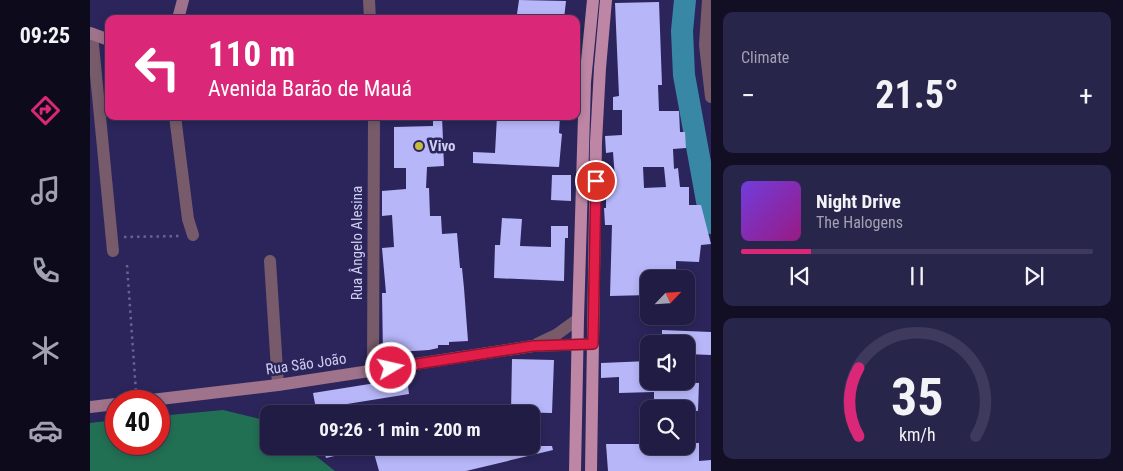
<!DOCTYPE html>
<meta charset="utf-8">
<style>
body{margin:0;font-family:"Roboto Condensed",sans-serif;background:#28254b;color:#f1f3f6;height:100vh;display:flex;flex-direction:column;font-size:19px;white-space:nowrap}
*{box-sizing:border-box;margin:0}
p{font-size:16px;color:#a2a1b2}
.icon{flex:none;width:28px;height:28px;fill:none;stroke:currentColor;stroke-width:2;stroke-linecap:round;stroke-linejoin:round}
.map{position:relative;flex:1;overflow:hidden}
.side{display:flex;flex-direction:column;gap:12px;padding:12px;background:#120f25;width:412px}
.side>*{flex:none}
.hud{position:absolute;left:15px;top:15px;width:475px;height:105px;border-radius:10px;box-shadow:0 2px 8px #0003,0 0 0 1px #3d3a5d;background:#db2777;color:#fff;overflow:hidden}
.needle{width:32px;rotate:65deg}
.controls{position:absolute;left:550px;top:270px;display:grid;gap:10px}
.controls a{display:grid;place-items:center;width:55px;height:55px;border-radius:10px;background:#201c44;box-shadow:0 2px 8px #0003,0 0 0 1px #3d3a5d;font-size:25px}
.speed{position:absolute;left:15px;top:390px;display:flex;gap:10px;font-size:25px;font-weight:700;text-align:center}
.speed>*{display:grid;place-content:center;width:65px;height:65px;border-radius:50%;background:#201c44;box-shadow:0 2px 8px #0003,0 0 0 1px #3d3a5d;line-height:1}
.speed .limit{border:8px solid #d22;background:#fff;color:#111}
.pin{position:absolute;display:grid;place-items:center;width:42px;height:42px;color:#fff;margin:-21px;border:2px solid #fff;border-radius:50%;box-shadow:0 1px 5px #0007}
.me{position:absolute;width:55px;margin:-28px;rotate:81deg;stroke-linejoin:round;filter:drop-shadow(0 0 4px #0008)}
.turn{display:flex;align-items:center;gap:18px;height:105px;padding:0 20px;font-size:22px}
.turn .icon{width:65px;height:65px;stroke-width:2.5}
.turn b{display:block;font-size:35px;line-height:42px}
.big{font-size:38px;font-weight:700;line-height:1.1}
.side .card{flex:1;display:flex;flex-direction:column;justify-content:center;gap:8px;min-width:0;padding:0 18px;border-radius:10px;background:#28254b}
.side .dial{align-items:center;gap:0}
.dial svg{height:130px;overflow:visible;fill:none;stroke:#3d3a5d;stroke-width:7;stroke-linecap:round;text-anchor:middle}
.dial text{fill:#f1f3f6;stroke:none}
.song{display:flex;align-items:center;gap:15px}
.cover{width:60px;height:60px;border-radius:8px;background:linear-gradient(135deg,hsl(260 70% 55%),hsl(310 70% 35%))}
.played{height:5px;border-radius:2px;background:linear-gradient(90deg,#db2777 20%,#3d3a5d 20%)}
.keys{display:flex;justify-content:space-around;direction:ltr}
.heat{display:flex;justify-content:space-between;align-items:center;font-size:28px;direction:ltr}
.trip{position:absolute;left:170px;top:405px;width:280px;height:50px;border-radius:10px;background:#201c44;box-shadow:0 2px 8px #0003,0 0 0 1px #3d3a5d;font-weight:700;line-height:50px;text-align:center}
main{display:flex;flex:1;min-height:0}
.tabs{display:flex;flex-direction:column;width:90px;justify-content:space-around;align-items:center;background:#0d0b1b;color:#a2a1b2}
.tabs .icon{width:35px;height:35px}
.tabs .active{color:#db2777}
.tabs b{font-size:22px;color:#f1f3f6}
.map>svg:first-child{display:block}
</style>
<main>
<nav class="tabs">
<b>09:25</b>
<svg class="icon active" aria-label="directions" viewBox="0 0 24 24"><path d="M12 3l9 9-9 9-9-9zM9 14v-3h6M13 9l2 2-2 2"/></svg>
<svg class="icon" aria-label="music" viewBox="0 0 24 24"><path d="M9 18V5l10-2v13"/><circle cx="6" cy="18" r="3"/><circle cx="16" cy="16" r="3"/></svg>
<svg class="icon" aria-label="phone" viewBox="0 0 24 24"><path d="M5 4h4l2 5-3 2q2 4 5 5l2-3 5 2v4C11 20 4 13 5 4z"/></svg>
<svg class="icon" aria-label="climate" viewBox="0 0 24 24"><path d="M12 3v18M4 7l16 10M4 17L20 7"/></svg>
<svg class="icon" aria-label="car" viewBox="0 0 24 24"><path d="M5 17H2v-5l4-1 3-4h7l3 4 3 1v5h-3M9 17h6M6 11h13"/><circle cx="7" cy="17" r="2"/><circle cx="17" cy="17" r="2"/></svg>
</nav>
<div class="map">
<svg width="621" height="471" viewBox="0 0 621 471">
<rect width="100%" height="100%" fill="#2b255b"/>
<path fill="#227054" d="M133,410l46,11v25h34l32,25h-245v-48l26,-3v24h43v-28z"/>
<g fill="none" stroke-linecap="round" stroke-linejoin="round">
<path stroke="#3888a5" stroke-width="22" d="M595,0l-3,31 2,44 27,148"/>
</g>
<path fill="#b7b6f9" fill-rule="evenodd" d="M429,0l47,1 -2,18 -47,-5z
M569,2l3,83h-4l1,26h20l1,21h5l1,16 -13,1 1,20 4,-1 2,19h9v18h12l10,39 -10,1 -2,17 -23,-1v18h-27v16l-39,1 2,-71h-7l-1,-17h2v-29h9l-2,-27 -7,1 -1,-17 17,-1v-25h-9v-13l6,-1 -4,-93zM553,167h21l2,20 -22,1z
M343,116h9l2,50 -17,1 -1,21h3l1,28h11l1,18 15,-1 3,35h2l2,20 4,53 -19,1v3h-11v3l-9,2 -31,2v3h-15l-1,-62h4l-4,-45 12,-1 -2,-32 -10,1v-25l24,-2v-21h-12v-41l39,-1z
M407,116h63l-1,17 3,1 -3,33 -86,-4v-11l22,1z
M462,175h19v26l-20,-1z
M412,218l20,1 -2,27 31,1v-21h17v12h-3l-1,43 -70,-3 1,-33h5z
M572,330l49,2v23l-25,-1v-10h-24z
M422,359l42,1 -2,53 -41,-1z
M559,361v20l50,2 -1,28 -12,-1v-1h-32v-17l-35,1v-16l-18,1v-15z
M317,378l2,16 -93,15 -3,-16z
M441,421h3l7,25h11l1,4 -87,21h-87l-7,-25h159z
M596,443h13v18l12,-1v11h-103l-2,-27h43v2h37z
M233,446h37v4l-34,8z"/>
<g fill="none" stroke-linecap="round" stroke-linejoin="round">
<path stroke="#676392" stroke-width="2.5" stroke-dasharray="2.5 4" stroke-linecap="butt" d="M34,237l57,-1
M37,265l9,127"/>
<path stroke="#775b6a" stroke-width="12" d="M279,0l1,19
M618,0l-3,45 6,52
M2,34l21,217
M85,116l13,103 5,16
M180,261l8,124
M447,344l19,-9 22,-16
M443,346l60,-2
M283,371l1,-255"/>
<path stroke="#9f738b" stroke-width="12" d="M88,19l5,-19
M0,33l19,7
M53,401l135,-16 255,-39
M0,407l26,-3"/>
<path stroke="#bd86a5" stroke-width="12" d="M485,471l3,-152 7,-237 8,-82
M501,471l5,-329 4,-74 6,-68"/>
</g>
<g fill="none" stroke-linecap="round" stroke-linejoin="round">
<g stroke="#92132f" stroke-width="12">
<path id="route" d="M301,368l142,-22 60,-2 3,-163"/>
</g>
<use href="#route" stroke="#e11d48" stroke-width="9"/>
</g>
<circle fill="#c5bc3d" stroke="#2b255b" stroke-width="2" cx="329" cy="146" r="5"/>
<g text-anchor="middle" dominant-baseline="central" stroke-width="5" stroke-linejoin="round" paint-order="stroke">
<g font-size="15" font-weight="bold" fill="#cecef0" stroke="#2b255b" text-anchor="start">
<text x="339" y="146">Vivo</text>
</g>
<g font-size="15" fill="#cecef0" stroke="#2b255b">
<text transform="translate(267 243) rotate(-90)">Rua Ângelo Alesina</text>
<text transform="translate(216 364) rotate(-8)">Rua São João</text>
</g>
</g>
</svg>
<div class="controls">
<a><svg class="needle" viewBox="-14 -14 28 28"><path d="M0-13l5 13h-10z" fill="#e53935"/><path d="M0 13l5-13h-10z" fill="#a2a1b2"/></svg></a>
<a><svg class="icon" aria-label="sound" viewBox="0 0 24 24"><path d="M4 9h4l5-4v14l-5-4H4zM17 9q2 3 0 6"/></svg></a>
<a><svg class="icon" aria-label="search" viewBox="0 0 24 24"><circle cx="10" cy="10" r="6"/><path d="M15 15l6 6"/></svg></a>
</div>
<div class="speed"><div class="limit">40</div></div>
<div class="pin" style="left:506px;top:181px;background:#d93025"><svg class="icon" aria-label="arrive" viewBox="0 0 24 24"><path d="M6 21V4h12l-3 4 3 4H6"/></svg></div>
<svg class="me" style="left:301px;top:368px" viewBox="-20 -20 40 40"><circle r="17" fill="#e11d48" stroke="#fff" stroke-width="3"/><path d="M0-11L8 9 0 5-8 9z" fill="#fff"/></svg>
<div class="trip">09:26 · 1 min · 200 m</div>
<div class="hud">
<div class="turn"><svg class="icon" aria-label="left" viewBox="0 0 24 24"><path d="M17 20v-9H6M10 6l-5 5 5 5"/></svg><div><b>110 m</b>Avenida Barão de Mauá</div></div>
</div>
</div>
<section class="side">
<div class="card"><p>Climate</p>
<div class="heat"><a>−</a><b class="big">21.5°</b><a>+</a></div>
</div>
<div class="card">
<div class="song"><i class="cover"></i><div><b>Night Drive</b><p>The Halogens</p></div></div>
<div class="played"></div>
<div class="keys"><svg class="icon" aria-label="previous" viewBox="0 0 24 24"><path d="M18 5L8 12l10 7zM5 5v14"/></svg><svg class="icon" aria-label="pause" viewBox="0 0 24 24"><path d="M8 5v14M16 5v14"/></svg><svg class="icon" aria-label="next" viewBox="0 0 24 24"><path d="M6 5l10 7-10 7zM19 5v14"/></svg></div>
</div>
<div class="card dial"><svg viewBox="0 0 100 80">
<path d="M14 69A42 42 0 1 1 86 69"/>
<path d="M14 69A42 42 0 0 1 14 27" stroke="#db2777"/>
<text x="50" y="56" font-size="32" font-weight="700">35</text>
<text x="50" y="72" font-size="11">km/h</text>
</svg></div>
</section>
</main>
